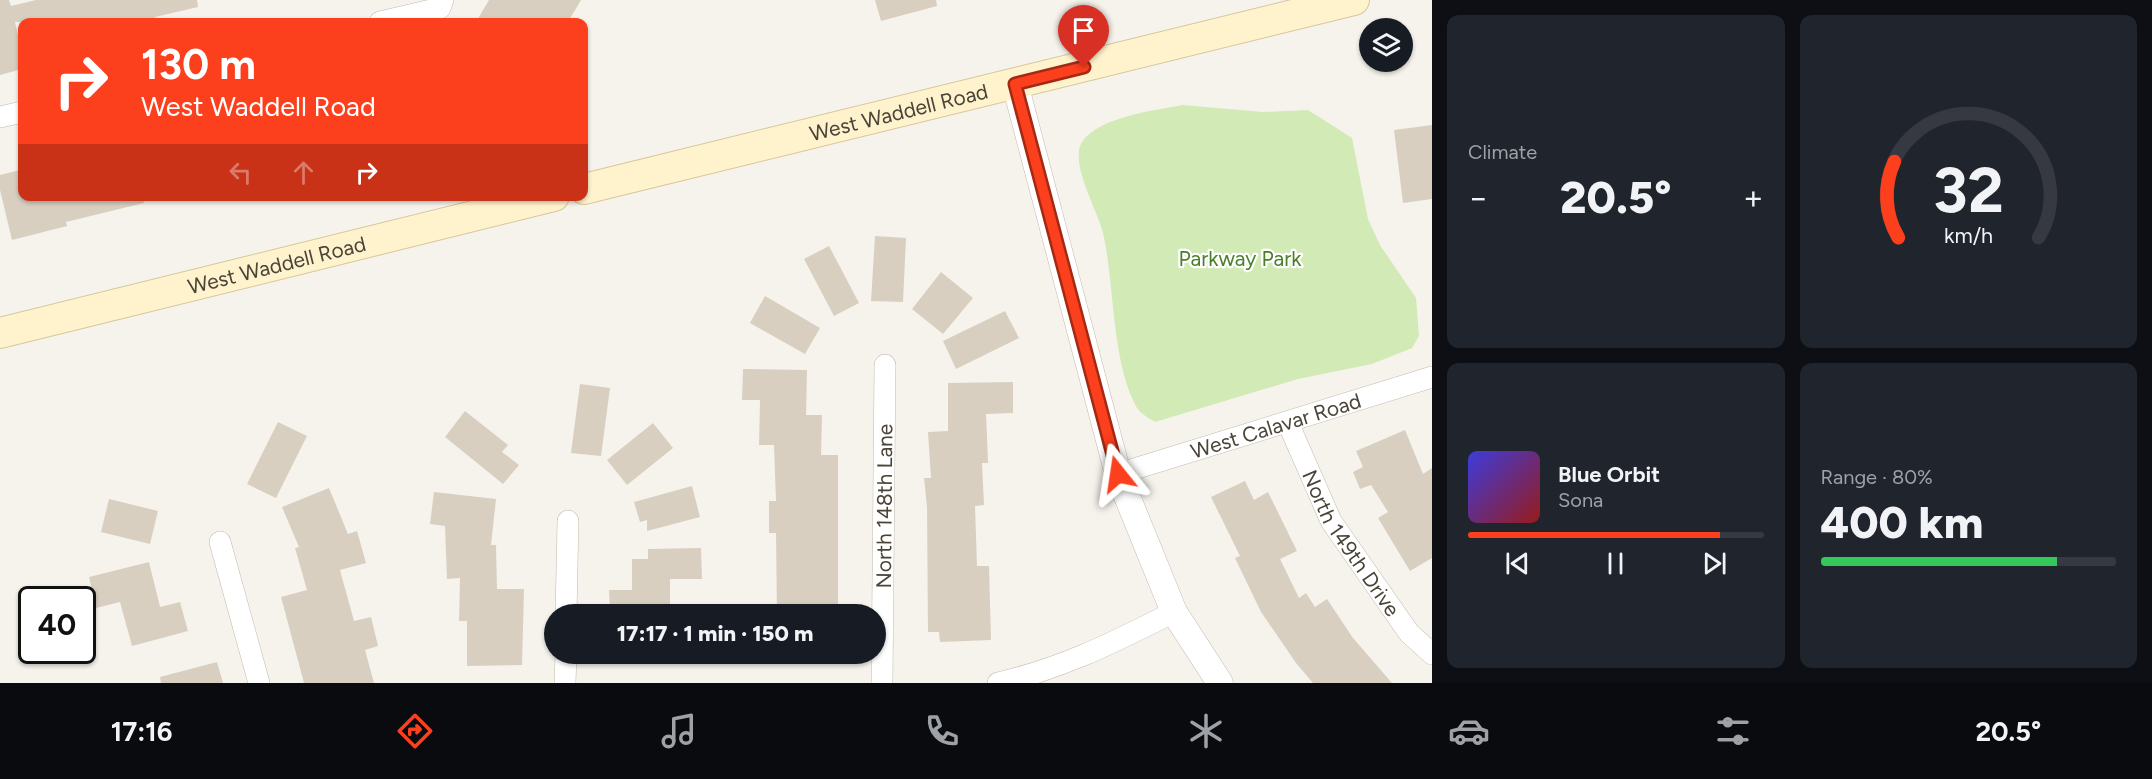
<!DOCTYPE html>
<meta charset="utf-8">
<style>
body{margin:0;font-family:Figtree,sans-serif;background:#20242c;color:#f1f3f6;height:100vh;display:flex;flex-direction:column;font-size:22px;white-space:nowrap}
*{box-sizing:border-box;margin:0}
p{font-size:20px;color:#9ea1a6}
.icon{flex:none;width:33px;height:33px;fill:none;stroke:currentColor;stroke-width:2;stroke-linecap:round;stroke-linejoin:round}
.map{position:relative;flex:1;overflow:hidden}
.sheet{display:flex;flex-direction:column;gap:15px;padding:15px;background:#0d0f14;width:720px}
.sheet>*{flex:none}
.hud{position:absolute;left:18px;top:18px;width:570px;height:183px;border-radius:12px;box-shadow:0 2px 4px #0004;background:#fc3f1d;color:#fff;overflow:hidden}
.buttons{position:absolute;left:1359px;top:18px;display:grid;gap:12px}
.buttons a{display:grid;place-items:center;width:54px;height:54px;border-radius:50%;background:#171b24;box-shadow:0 2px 4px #0004;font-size:30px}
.speed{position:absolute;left:18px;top:586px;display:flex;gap:12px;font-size:30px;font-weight:700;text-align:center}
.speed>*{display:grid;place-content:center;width:78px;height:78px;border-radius:50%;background:#171b24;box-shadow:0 2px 4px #0004;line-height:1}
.speed .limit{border:3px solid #111;border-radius:9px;background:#fff;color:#111}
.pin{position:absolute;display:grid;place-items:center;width:51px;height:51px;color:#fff;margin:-62px -26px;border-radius:50% 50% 50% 0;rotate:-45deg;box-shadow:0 0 6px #0007}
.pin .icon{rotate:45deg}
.me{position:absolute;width:66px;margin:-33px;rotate:345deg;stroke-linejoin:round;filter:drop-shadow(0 0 4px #0008)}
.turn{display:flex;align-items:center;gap:21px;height:126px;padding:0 24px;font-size:27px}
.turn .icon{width:78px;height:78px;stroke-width:2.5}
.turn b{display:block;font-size:42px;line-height:51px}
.lanes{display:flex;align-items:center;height:57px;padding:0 24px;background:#0003;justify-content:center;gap:30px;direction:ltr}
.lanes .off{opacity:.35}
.big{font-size:45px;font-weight:800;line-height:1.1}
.sheet .card{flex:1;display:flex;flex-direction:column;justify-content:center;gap:9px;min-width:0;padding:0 21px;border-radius:12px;background:#20242c}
.sheet .dial{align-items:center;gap:0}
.dial svg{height:156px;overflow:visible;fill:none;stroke:#363941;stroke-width:7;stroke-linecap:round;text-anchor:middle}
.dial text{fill:#f1f3f6;stroke:none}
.song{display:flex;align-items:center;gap:18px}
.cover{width:72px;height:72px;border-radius:9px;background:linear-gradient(135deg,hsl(240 70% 55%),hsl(0 70% 35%))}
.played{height:6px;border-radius:3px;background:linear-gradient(90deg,#fc3f1d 85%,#363941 85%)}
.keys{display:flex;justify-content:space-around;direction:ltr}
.heat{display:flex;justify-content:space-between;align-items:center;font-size:33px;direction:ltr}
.charge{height:9px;border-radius:4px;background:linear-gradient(90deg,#34c759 80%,#363941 0)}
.sheet .tiles{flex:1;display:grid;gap:15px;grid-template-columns:repeat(2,1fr)}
.trip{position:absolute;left:544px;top:604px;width:342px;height:60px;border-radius:30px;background:#171b24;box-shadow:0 2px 4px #0004;font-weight:800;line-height:60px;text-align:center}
.tab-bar{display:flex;height:96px;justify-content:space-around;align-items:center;background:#090b0e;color:#9ea1a6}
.tab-bar .icon{width:42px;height:42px}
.tab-bar .selected{color:#fc3f1d}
.tab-bar b{font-size:27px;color:#f1f3f6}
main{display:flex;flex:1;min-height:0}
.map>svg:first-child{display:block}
</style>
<main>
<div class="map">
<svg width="1432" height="683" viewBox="0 0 1432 683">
<rect width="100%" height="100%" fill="#f6f3ec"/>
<path fill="#d2eab5" d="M1183,105l80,7 45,-2 44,28 16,81 12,26 36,53 3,38 -7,12 -40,16 -74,15 -143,43c-6,-4 -14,-8 -18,-14 -26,-47 -22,-123 -34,-175 -5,-22 -34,-70 -21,-91 16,-25 74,-32 101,-37z"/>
<path fill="#d8cfc1" d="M0,0h9l2,6 25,-6h161l1,7 -43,10 1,5h-141l7,32v15l-22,6z
M489,0h92l-13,22h-92z
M875,0h61l1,6 -56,15z
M1432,125v74l-29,4 -9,-73z
M20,170l2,26h121l1,7 -78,19 1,4 -55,14 -12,-50v-15z
M875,236l31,2 -3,64 -32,-1z
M829,246l30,57 -25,13 -30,-57z
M941,272l32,26 -30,36 -31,-25z
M765,296l55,32 -15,26 -55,-31z
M1005,311l14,27 -63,31 -13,-28z
M743,369l64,1 -1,45h16l-1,40h17v155h-20v5h-41l-1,-82h-7v-32h7l-2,-56h-15l1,-45h-18z
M1013,382v31l-27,1 2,49h-6l2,42 -9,1 2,60h12l2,74 -51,2 -1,-10h-11l-1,-125 -3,-29h7l-3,-46 20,-1v-48z
M580,384l30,4 -9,68 -30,-3z
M465,411l43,34 -6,7 17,13 -16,19 -58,-47z
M278,422l29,14 -31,62 -29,-14z
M653,423l20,25 -46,37 -20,-25z
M1405,430l18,44 9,-6v90l-22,13 -32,-53 10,-6 -17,-27 -11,4 -7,-17 10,-5 -7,-16z
M1245,481l9,19 14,-8 29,59 -17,8 19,39 7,-5 9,14 12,-8 26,39 39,45h-79l-17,-20 -35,-51 -26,-54 5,-2 -29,-59z
M692,486l8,31 -53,14v-11l-7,2 -6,-20z
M329,488l19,46 9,-3 9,32 -26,7 14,51 17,-4 7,29 -13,4 9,33h-70l-23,-86 26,-7 -12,-42 4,-1 -17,-40z
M434,492l62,7 -5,46h5l1,44h27l-2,76 -55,1v-45h-8l1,-43 -13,1 -2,-53 -15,-2z
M109,499l49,12 -8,33 -49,-12z
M701,548l1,31h-32v36h-44l-1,-4h-15l-1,-21h23v-31h16v-10z
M149,562l11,45 20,-5 8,29 -56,15 -12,-44 -24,6 -7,-31z
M217,662l6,21h-62l-1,-6z"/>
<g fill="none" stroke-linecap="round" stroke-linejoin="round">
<g stroke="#c2bbae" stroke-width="22">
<g id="minor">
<path d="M380,22l60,-14 3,-8"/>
<path d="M0,117l22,-5"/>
<path id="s1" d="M1288,423l43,98 78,112 23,21"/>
<path id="s2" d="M1118,474l314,-97"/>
<path d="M220,542l39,141"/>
<path d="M566,615l2,-94"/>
<path d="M565,683l1,-29"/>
<path id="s3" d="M882,683l3,-318"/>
<path d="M998,683c66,-15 116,-41 176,-71"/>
</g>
</g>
<g stroke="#c2bbae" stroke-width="27">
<path id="tertiary" d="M1015,84l103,390 56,138 46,71"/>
</g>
<g stroke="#d6c79b" stroke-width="32">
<g id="secondary">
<path id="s4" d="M584,189l770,-189"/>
<path id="s5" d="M0,333l554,-137"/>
</g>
</g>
<use href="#minor" stroke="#fff" stroke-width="21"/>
<use href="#tertiary" stroke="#fff" stroke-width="26"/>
<use href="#secondary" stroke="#fff3cd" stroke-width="30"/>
</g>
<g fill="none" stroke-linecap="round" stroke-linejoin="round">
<g stroke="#a42913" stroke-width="15">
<path id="route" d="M1084,67l-69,17 103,390"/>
</g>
<use href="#route" stroke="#fc3f1d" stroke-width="10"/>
</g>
<g text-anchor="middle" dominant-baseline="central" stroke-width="4.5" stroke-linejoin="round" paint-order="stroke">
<g font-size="21" fill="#4b4439" stroke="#fff">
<text stroke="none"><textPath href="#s4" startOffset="324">West Waddell Road</textPath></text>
<text stroke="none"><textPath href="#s5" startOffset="285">West Waddell Road</textPath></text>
<text stroke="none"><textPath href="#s2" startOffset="165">West Calavar Road</textPath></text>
<text stroke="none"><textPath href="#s3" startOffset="177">North 148th Lane</textPath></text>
<text stroke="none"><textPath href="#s1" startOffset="136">North 149th Drive</textPath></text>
</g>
<g font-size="21" fill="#4a7f2a" stroke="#fff">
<text x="1240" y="258">Parkway Park</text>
</g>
</g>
</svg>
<div class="buttons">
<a><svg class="icon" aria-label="layers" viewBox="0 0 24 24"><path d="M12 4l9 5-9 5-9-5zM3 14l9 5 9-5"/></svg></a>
</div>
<div class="speed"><div class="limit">40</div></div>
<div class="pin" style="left:1084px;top:67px;background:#d93025"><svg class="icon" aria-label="arrive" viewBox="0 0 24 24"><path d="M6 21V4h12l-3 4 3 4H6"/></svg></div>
<svg class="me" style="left:1118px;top:474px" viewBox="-20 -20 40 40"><path d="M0-17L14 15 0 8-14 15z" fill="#fc3f1d" stroke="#fff" stroke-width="4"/></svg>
<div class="trip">17:17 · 1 min · 150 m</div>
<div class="hud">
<div class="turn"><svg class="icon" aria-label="right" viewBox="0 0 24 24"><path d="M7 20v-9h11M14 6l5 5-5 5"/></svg><div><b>130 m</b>West Waddell Road</div></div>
<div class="lanes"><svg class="icon off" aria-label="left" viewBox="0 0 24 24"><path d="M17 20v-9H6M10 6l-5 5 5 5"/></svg><svg class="icon off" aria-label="ahead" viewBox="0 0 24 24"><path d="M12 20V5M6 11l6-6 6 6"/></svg><svg class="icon" aria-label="right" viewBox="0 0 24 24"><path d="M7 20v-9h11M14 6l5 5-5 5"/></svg></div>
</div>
</div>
<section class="sheet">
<div class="tiles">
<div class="card"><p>Climate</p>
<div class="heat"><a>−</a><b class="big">20.5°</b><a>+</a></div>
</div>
<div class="card dial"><svg viewBox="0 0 100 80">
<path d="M14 69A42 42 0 1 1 86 69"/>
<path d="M14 69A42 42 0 0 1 12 30" stroke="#fc3f1d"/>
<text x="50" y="56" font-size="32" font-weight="700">32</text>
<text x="50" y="72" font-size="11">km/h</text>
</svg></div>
<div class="card">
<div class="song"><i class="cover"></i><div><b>Blue Orbit</b><p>Sona</p></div></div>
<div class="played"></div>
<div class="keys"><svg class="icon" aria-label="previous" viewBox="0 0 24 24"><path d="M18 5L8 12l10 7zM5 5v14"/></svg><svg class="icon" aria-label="pause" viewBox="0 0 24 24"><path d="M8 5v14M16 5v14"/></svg><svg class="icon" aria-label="next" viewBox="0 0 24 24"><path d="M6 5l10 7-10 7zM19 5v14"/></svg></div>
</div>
<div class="card"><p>Range · 80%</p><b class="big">400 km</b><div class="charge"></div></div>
</div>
</section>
</main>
<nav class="tab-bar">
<b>17:16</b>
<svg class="icon selected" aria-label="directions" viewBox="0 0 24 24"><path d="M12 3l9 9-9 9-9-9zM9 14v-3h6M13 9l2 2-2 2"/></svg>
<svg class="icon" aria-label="music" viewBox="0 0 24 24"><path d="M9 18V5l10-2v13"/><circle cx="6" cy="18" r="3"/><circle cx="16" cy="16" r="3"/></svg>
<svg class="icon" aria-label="phone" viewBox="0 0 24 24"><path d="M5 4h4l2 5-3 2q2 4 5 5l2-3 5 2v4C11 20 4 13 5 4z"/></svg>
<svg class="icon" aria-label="climate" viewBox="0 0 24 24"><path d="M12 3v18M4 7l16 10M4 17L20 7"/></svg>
<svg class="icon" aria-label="car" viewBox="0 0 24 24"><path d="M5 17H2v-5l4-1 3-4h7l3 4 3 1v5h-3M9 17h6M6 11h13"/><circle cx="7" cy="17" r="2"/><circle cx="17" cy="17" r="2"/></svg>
<svg class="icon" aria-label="filters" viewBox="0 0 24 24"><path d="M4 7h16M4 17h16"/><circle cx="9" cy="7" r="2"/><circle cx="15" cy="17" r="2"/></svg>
<b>20.5°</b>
</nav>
